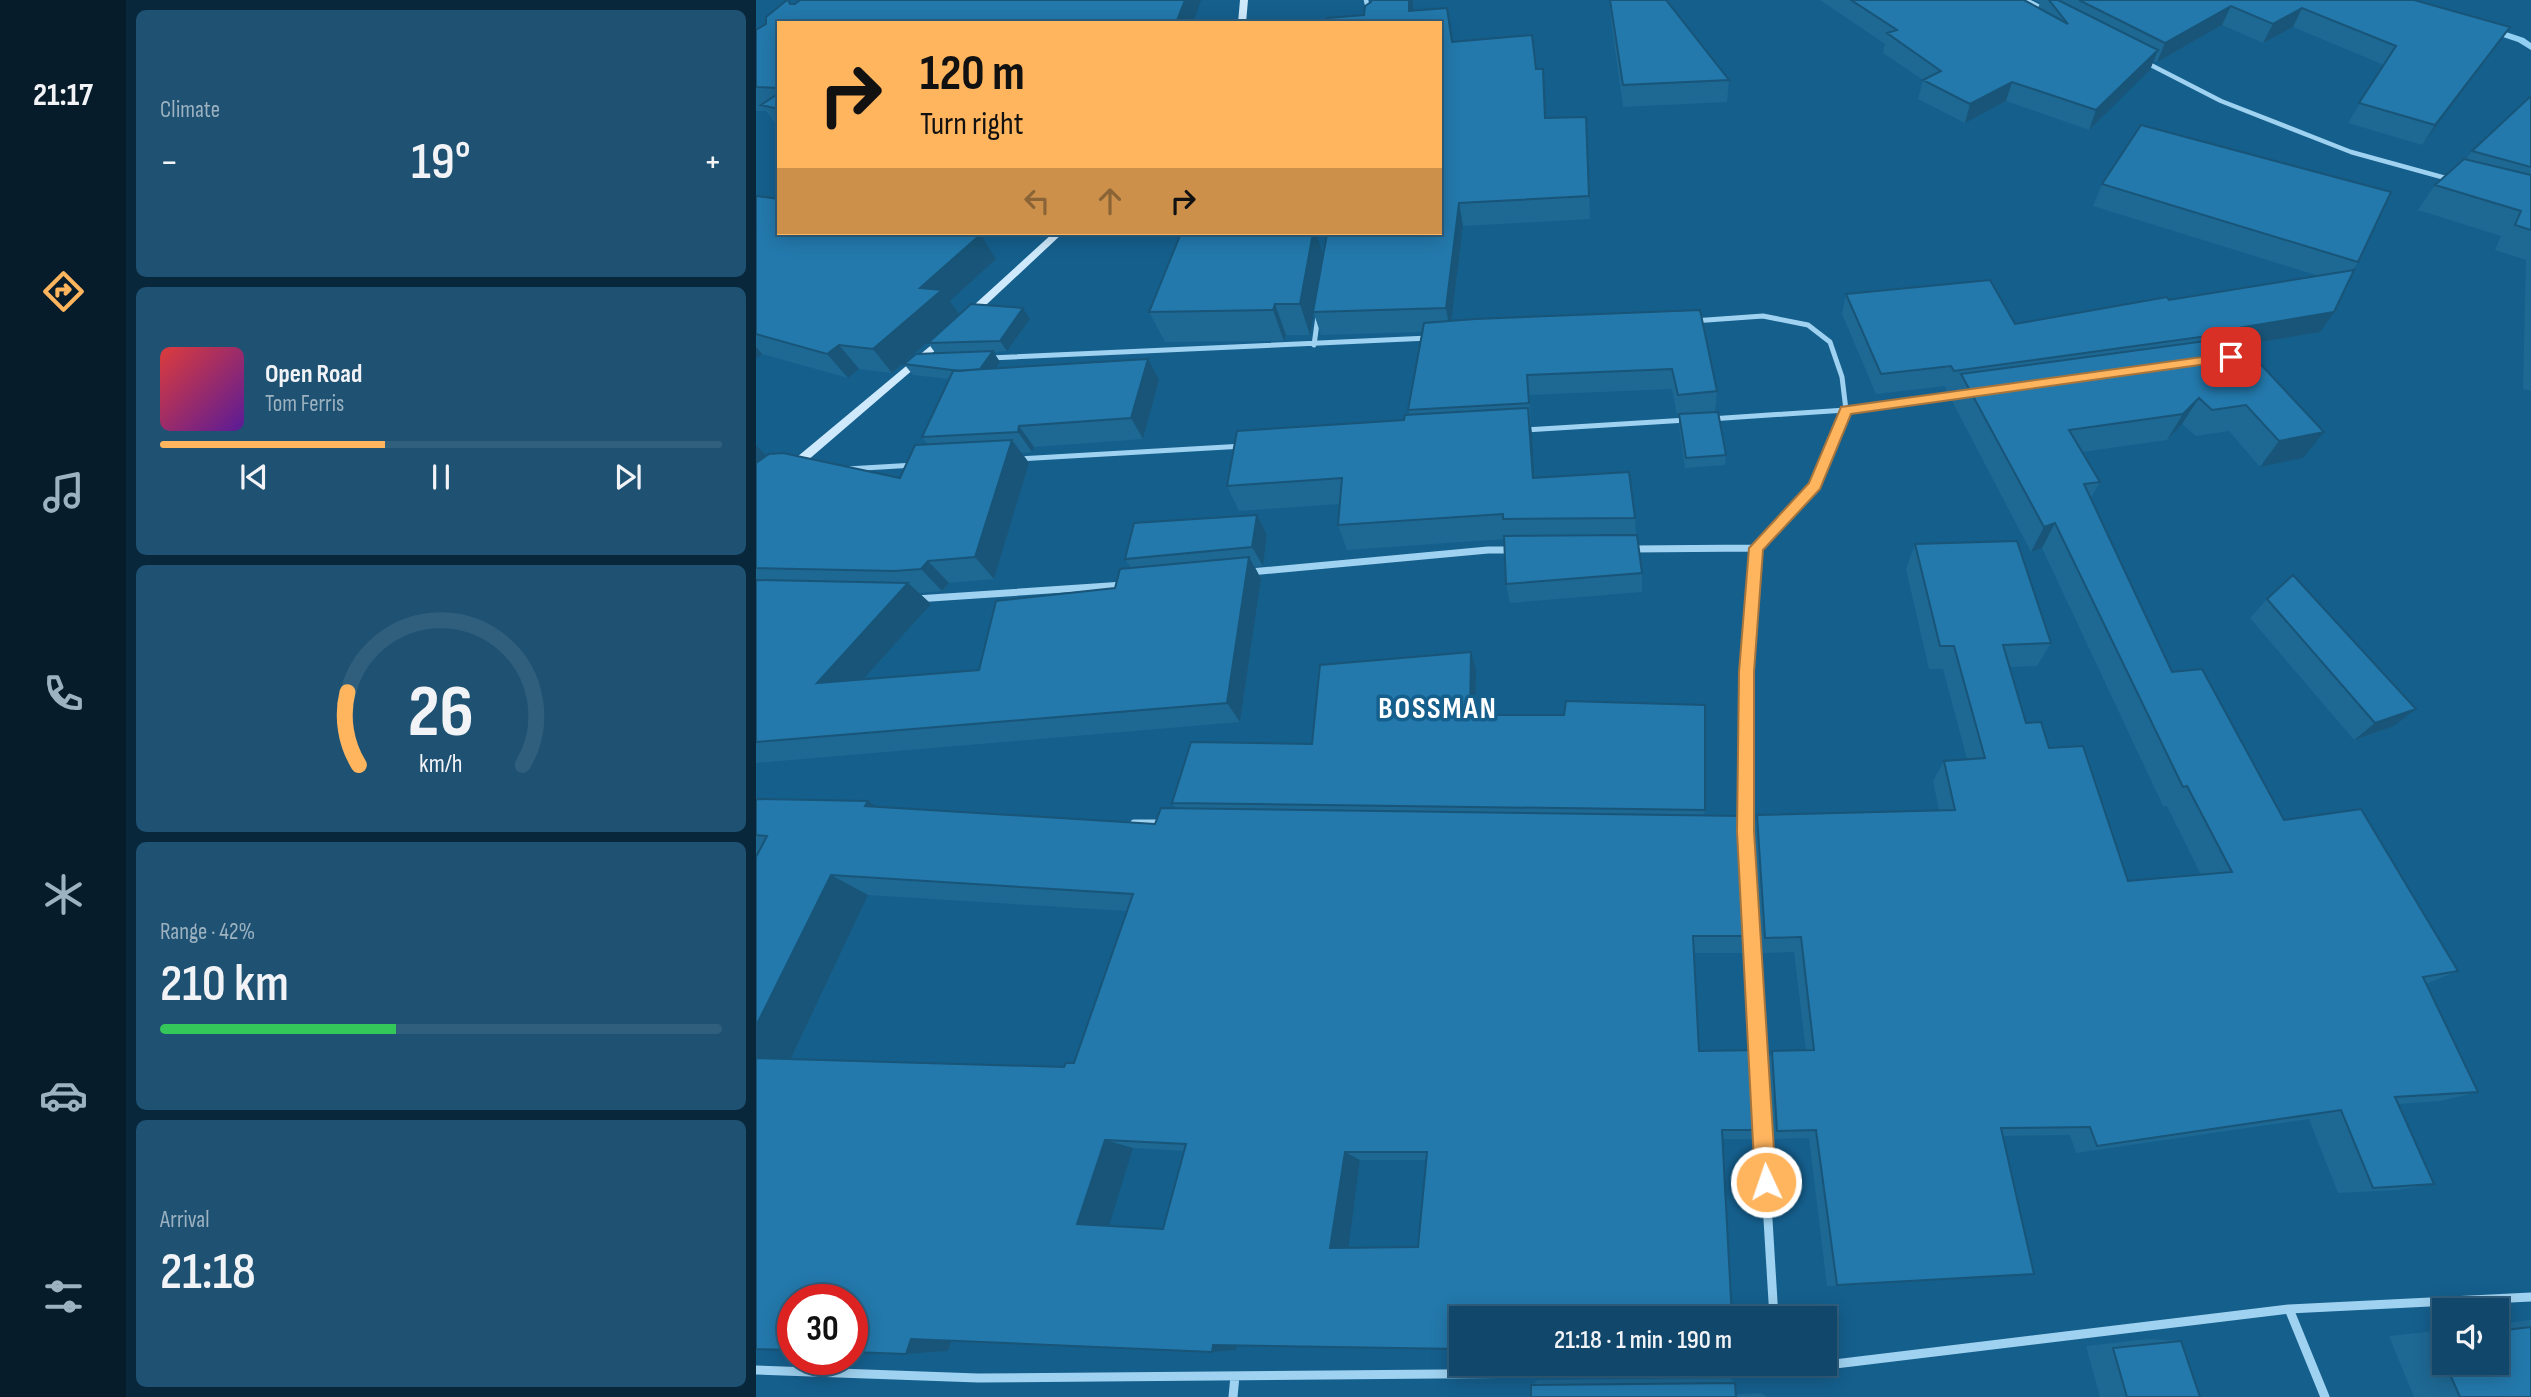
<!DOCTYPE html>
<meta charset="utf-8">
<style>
body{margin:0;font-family:"Sofia Sans Condensed",sans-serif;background:#1e5172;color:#f1f3f6;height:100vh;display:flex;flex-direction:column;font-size:26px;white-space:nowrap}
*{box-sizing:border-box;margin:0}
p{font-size:23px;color:#9cb2c1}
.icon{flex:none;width:38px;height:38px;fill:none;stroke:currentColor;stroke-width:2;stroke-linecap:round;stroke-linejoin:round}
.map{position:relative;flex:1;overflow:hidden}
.panel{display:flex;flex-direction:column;gap:10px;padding:10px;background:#09273a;width:630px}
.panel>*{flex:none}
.top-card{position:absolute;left:21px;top:21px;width:665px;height:214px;border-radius:0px;box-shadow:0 4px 18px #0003,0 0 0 2px #305f7e;background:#ffb45e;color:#111;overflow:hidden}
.tools{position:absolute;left:1676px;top:1298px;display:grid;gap:14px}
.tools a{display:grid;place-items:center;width:77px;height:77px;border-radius:0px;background:#10476a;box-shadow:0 4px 18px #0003,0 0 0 2px #305f7e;font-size:35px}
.speed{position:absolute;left:21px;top:1284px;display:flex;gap:14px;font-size:35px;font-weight:700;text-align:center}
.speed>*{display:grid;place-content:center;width:91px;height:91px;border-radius:50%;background:#10476a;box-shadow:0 4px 18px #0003,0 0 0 2px #305f7e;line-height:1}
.speed .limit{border:10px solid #d22;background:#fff;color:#111}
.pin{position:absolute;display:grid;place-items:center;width:60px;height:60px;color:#fff;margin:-30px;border-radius:14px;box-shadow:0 4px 10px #0006}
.me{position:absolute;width:77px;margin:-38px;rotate:357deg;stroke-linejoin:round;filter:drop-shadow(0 0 5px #0008)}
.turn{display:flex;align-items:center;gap:24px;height:147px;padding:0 28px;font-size:32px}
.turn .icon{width:91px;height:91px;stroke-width:2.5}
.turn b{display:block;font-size:49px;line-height:60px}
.lanes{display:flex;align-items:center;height:66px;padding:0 28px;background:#0003;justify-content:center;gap:35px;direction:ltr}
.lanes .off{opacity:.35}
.big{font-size:52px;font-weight:600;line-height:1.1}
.panel .card{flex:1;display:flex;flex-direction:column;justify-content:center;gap:10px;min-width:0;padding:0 24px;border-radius:10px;background:#1e5172}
.panel .dial{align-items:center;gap:0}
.dial svg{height:182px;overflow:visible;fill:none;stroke:#305f7e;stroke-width:7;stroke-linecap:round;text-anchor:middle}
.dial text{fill:#f1f3f6;stroke:none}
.song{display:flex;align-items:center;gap:21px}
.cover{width:84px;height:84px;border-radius:10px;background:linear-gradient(135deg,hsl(0 70% 55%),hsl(270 70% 35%))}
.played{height:7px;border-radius:4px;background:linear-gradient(90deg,#ffb45e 40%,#305f7e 40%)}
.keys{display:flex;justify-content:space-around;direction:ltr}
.heat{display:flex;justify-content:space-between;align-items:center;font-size:38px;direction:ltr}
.charge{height:10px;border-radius:5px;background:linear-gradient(90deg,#34c759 42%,#305f7e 0)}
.trip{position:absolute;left:693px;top:1306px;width:388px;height:70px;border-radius:0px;background:#10476a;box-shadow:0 4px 18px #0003,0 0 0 2px #305f7e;font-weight:600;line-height:70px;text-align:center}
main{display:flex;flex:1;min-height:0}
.dock{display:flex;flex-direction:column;width:126px;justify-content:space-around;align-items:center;background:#061c2a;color:#9cb2c1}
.dock .icon{width:49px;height:49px}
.dock .on{color:#ffb45e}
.dock b{font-size:32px;color:#f1f3f6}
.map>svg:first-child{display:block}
</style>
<main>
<nav class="dock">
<b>21:17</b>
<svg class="icon on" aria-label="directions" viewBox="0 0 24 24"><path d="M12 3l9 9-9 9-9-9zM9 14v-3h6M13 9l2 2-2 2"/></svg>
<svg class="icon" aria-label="music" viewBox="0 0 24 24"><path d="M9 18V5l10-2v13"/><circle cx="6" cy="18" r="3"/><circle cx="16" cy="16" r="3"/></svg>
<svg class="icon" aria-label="phone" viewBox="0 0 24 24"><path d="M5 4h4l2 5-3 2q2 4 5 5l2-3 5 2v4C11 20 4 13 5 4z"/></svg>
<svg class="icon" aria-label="climate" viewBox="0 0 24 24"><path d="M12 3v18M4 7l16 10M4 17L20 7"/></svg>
<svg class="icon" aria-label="car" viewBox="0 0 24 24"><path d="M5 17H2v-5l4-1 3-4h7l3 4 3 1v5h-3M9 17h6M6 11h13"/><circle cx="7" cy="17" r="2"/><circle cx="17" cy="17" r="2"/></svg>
<svg class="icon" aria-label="filters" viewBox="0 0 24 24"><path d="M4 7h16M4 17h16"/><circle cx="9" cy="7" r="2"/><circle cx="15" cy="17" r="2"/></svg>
</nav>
<section class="panel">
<div class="card"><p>Climate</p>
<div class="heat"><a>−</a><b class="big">19°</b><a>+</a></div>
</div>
<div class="card">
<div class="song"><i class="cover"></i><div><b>Open Road</b><p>Tom Ferris</p></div></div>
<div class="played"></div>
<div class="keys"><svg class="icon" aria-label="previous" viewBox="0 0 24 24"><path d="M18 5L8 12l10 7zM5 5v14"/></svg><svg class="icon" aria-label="pause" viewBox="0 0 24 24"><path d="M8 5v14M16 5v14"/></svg><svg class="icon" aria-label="next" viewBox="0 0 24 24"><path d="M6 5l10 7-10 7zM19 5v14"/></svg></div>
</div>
<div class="card dial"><svg viewBox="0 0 100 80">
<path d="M14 69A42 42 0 1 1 86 69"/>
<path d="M14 69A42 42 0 0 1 9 37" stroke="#ffb45e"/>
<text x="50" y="56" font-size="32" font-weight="700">26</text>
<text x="50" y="72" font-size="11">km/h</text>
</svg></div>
<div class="card"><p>Range · 42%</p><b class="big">210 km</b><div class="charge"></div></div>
<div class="card"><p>Arrival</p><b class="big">21:18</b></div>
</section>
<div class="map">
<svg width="1775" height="1397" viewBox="0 0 1775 1397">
<rect width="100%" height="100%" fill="#155f8d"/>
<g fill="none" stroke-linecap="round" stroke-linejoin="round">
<path fill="#91d0f3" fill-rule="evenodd" d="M1729,25l39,13 7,5v7l-13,-8 -36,-12v-4z"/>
<path stroke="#9fd2f0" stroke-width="4.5" d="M610,0l5,23
M1270,0l21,11
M1389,62l76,39 130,51 98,27"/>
<path stroke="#9fd2f0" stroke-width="5" d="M937,321l70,-5 45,9 22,17 12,35 4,33 -31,75 -44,47
M558,345l4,-29
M234,358l439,-20
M954,419l136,-9 116,-15
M769,430l162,-10
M262,459l226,-13
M91,469l68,-4"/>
<path stroke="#9fd2f0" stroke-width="7" d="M875,549l125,-1
M494,572l238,-22h26
M160,599l208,-14
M378,823h30
M995,913l-5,-82 1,-159 9,-124 16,-17"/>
<path stroke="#9fd2f0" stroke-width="9" d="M995,911l8,145
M1006,1121l12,197
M1533,1309l36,88
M0,1370l222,8 799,-7 512,-62 242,-12
M477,1397l2,-21"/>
<path fill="#cde9fb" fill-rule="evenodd" d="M484,0h8l-2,23h-8z
M297,233h10l-92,86h-8v-4z
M191,332l5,3 -1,2 -158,136h-8v-6z"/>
</g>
<path fill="#1e6894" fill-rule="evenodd" d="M33,0l2,4 -12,19v105l-13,-17h-10v-81l10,-6z
M615,0h42v10l39,32 84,27h7l3,49 40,-1 4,102 -127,7 -12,95 249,-11 17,81 -2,20 -38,4 -5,-26 -143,6 6,83 100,40 1,17 6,38v19l-132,11 -4,-19 -1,-45 -158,11 -9,-25 2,-21 -101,7 -12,-25 177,-66 6,-6 -2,-4 14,-78 -101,3 -7,-21 -4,21h-24l-2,6 -119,1 -16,-30 32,-79h135l7,24 117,-24 -76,-218 7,-13z
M854,0l119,80 -2,22 -104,5 -12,-87z
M1064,0h204l14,8 2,-5 -5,-3h379l96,27 -14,19 -74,99 -74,-22 36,-58 -91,-38 -30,16 -41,-18 -65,37 -4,-1 -3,9 -61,60 -83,-29 -41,22 -47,-24 5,-19 -40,-27 2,-9z
M1775,96v295l-8,-2 3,-129 -31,-10 6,-14 -83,-26 17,-25 31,-26 6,-8z
M1346,184l256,78 -5,8 -33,62 -77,13 60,113 -43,9 -31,-36 -33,5 -14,-12 -15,16 -85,12 18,30 -10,17 82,173 112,148 174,151 -32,13 52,108 -37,9 -43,3 36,80 -37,6 -59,3 -29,-74 -233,34 -6,-18 -67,1 31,138 -207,12 -18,-148 -38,1 -4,-77 5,-11h34l-12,-99 -34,1 -8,-120 5,-18 182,-5 -6,-29 11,-20 23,-2 -24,-90h-14l-23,-100 9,-25 136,99 -14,23 -28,1 17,56 23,25 79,133 73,-6 -34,-69h-4l-121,-258 -11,4 -79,-151 4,-12 -9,2 -2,-5 -69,8 -34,-80 4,-20 169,30 304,-48 -226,-70z
M0,196l225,39 15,24 -46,42 9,13 -67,59 -33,-4 -11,9 -86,-24 -6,5z
M267,308l7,11 -23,32 -14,1 7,10 -4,6 163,12 -16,59 -109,8 -2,5 -10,1 7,10 -35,116 -45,4 -7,8 -23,2 12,11 -67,75 115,-9 136,-82 16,-20 -6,-9 142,-24 -4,31 -8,1 6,12 -21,143 -484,41v-318l10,10 134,23 28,-33 -6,-8 27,-58 -36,-4 -9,-11 32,-10 -8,-11z
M923,414l47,41 -1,10 -40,3 -6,-43z
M1511,599l127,127 -40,14 -104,-122z
M715,652l5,17 -1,46 230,95 -1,5 47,121 -5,17h-52l5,98 64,79 -6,9h-34l-486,207 -1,4 -24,2 -260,-11 -4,10 -42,3 -113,-54 -35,-446 -2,-1v-54l112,2 8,6 279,17 22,-15 -5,-6 140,-59zM112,895l259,16 -53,152 -10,4 -273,-8zM377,1148l51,3 -21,78 -55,-3zM604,1160h67l-9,87 -70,1z
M1775,1320v77h-117l-25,-61 56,-6v33h52v-39z
M1394,1339l31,2 19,56h-100l-14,-51z
M974,1378l5,5 1,11 25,-1 6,4h-236v-12l7,-5z"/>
<path fill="#185578" d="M429,0h16l-8,23h-17z
M653,0h4v23l-4,-12z
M1475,6l-9,19 -65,37 8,-19z
M1546,8l-9,19 -30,16 10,-19z
M1754,27l-14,19 -74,99 13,-20z
M1402,50l-8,20 -61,60 7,-20z
M787,69l2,23 2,49 -2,-23z
M1256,82l-6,19 -41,22 5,-19z
M703,203l4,23 -13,105 -4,-23z
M194,233h34l-3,2 15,24 -46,42 9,13 -67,59 -19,-24 47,-61z
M557,233h3l8,24 -14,78 -10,-31z
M519,304l11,31 -2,6 -11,-31z
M267,308l7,11 -23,32 -7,-10z
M1578,312l-14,20 -107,18 9,-16 -2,-3z
M83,345l20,24 -11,9 -21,-24z
M0,347l6,7 -6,5z
M237,351l7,11 -15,21 -7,-10z
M392,359l11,21 -16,59 -12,-21z
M1443,398l-17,26 -15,16 16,-26z
M772,408l4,26 4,70 -3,-26z
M263,426l15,21 -2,5 -14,-20z
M1568,432l-21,26 -43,9 19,-26z
M256,440l17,23 -35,116 -19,-22z
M0,445l10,10 -10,33z
M501,515l10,20 -4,31 -11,-19z
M1299,523l-13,25 -11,4 13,-25z
M493,557l12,22 -21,143 -13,-19z
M172,561l21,22 -7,8 -21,-22z
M152,583l23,21 -88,98 -26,-19z
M715,652l5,17 -1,62 -5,-16z
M1660,709l-22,17 -40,14 21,-17z
M112,801l34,22 -37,-17z
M75,875l37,20 -82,174 -30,-8v-35z
M349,1140l28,8 -25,81 -31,-5z
M589,1152l15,8 -12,91 -18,-3z
M197,1337l-5,14 -42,3 5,-15z
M482,1343l-2,7 -24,2 1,-7z"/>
<path fill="#2379ac" stroke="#185578" stroke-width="2" fill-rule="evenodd" d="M31,0h1l2,4h5l5,-4h385l-9,23h-397v65l-23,-1v-57l10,-6v-7z
M615,0h38v11l38,-3 5,34 80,-7 4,34h7l2,49 41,-1 3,79 -130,7 -13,105 -133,4 14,-78h7l1,-1h105v-210h-113v-5l37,-3 1,-9 6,-4z
M854,0h56l63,80 -106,5z
M1095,0h173l44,24 -19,-24h9l100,50 -62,60 -84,-28 -42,22 -47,-24 18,-9 -54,-38 10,-3z
M1323,0h335l96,27 -75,98 -76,-22 37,-57 -94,-38 -29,16 -42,-18 -66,37z
M23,93v16l-18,-4z
M1775,96v71l-59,-16z
M1385,125l250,67 -33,70 -256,-78z
M1708,159l67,16v55l-16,-5 6,-14 -86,-26z
M0,196l23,3v34h195l7,1 -61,54 22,2 -69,59 -34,-4 -12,9 -71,-20z
M425,233h132l-13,71h-25l-2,6 -124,2z
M1598,270l-20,42 -114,19 2,3 -268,37 -3,-5 -70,8 -35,-80 144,-14 25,44 152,-27 2,3z
M215,304l52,4 -23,33 -72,2z
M944,310l17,81 -39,4 -6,-26 -145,6 2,28 -121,7 16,-87 51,-4z
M1479,337l89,95 -45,9 -33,-36 -34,5 -13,-12 -16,16 -114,16 31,52 -16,2 88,188 30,-3 82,151 77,-11 97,162 -35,6 55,115 -83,5 39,87 -61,4 -32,-78 -244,36 -7,-19 -89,1 33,146 -197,11 -21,-155 -39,1 -5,-80 42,-1 -13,-113 -36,1 -8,-123 198,-5 -11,-49 41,-3 -31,-112h-14l-25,-102 102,-3 34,102 -48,2 23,78 15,-1 8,26 34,-2 45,135 104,-9 -45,-86 -4,1 -128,-264 -11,4 -83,-153z
M237,351l-13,18 -20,2 -56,-7 12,-10z
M392,359l-17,59 -112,8 -1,6 -96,5 31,-66z
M772,408l5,70 96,-6 6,46 -132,1v-5l-165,11 4,-47 -115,8 10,-55 167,-11 1,-5z
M962,412l8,43 -40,3 -7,-44z
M256,440l-37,117 -47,4 -7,8 -26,2 -139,-3v-105l13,-9 14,-1 117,25 15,-33z
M501,515l-5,32 -127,12 9,-36z
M881,535l5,38 -136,11 -2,-48z
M493,557l-22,146 -471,39v-162l152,3 -91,100 162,-13 17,-69 119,-13 5,-19z
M1537,575l123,134 -41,14 -108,-124z
M715,652l-1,63h94l2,-14 139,4v105l-533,-7 19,-61 121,2 8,-79z
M0,799l112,2 -3,5 290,18 6,-16 584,8 6,120h-58l6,115 59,-1 5,80h-41l10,188h-271v31l-248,-4 -1,7 -301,-13 -5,15 -54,-2v-52h-59v50l-37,-1v-291l308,9 2,-4h8l59,-169 -302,-19 -75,151v-169l11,-21 -11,-1zM349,1140l81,4 -23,85 -86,-5zM589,1152h82l-9,95 -88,1z
M1775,1327v70h-71l-15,-34h52v-32z
M1689,1336v27l-11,-25z
M1425,1341l19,56h-73l-14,-49z
M775,1363h203v5l-203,2z
M979,1383l1,14h-205v-12z"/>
<path fill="#ffb45e" stroke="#a6753d" stroke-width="2" d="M1475,353l6,4 -2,3 -384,54 -31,75 -57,61 -9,122v159l22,351 -3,8 -7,3 -7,-3 -4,-8 -18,-351 2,-159 10,-124 60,-65 32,-76z"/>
<g text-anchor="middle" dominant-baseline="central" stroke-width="7" stroke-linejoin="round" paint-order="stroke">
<g font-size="30" font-weight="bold" letter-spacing="2" fill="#fff" stroke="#155f8d">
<text x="682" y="709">BOSSMAN</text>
</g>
</g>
</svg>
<div class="tools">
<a><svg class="icon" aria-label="sound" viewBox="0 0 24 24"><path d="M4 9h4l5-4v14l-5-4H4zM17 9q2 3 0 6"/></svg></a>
</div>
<div class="speed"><div class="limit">30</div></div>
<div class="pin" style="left:1475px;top:357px;background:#d93025"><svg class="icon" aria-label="arrive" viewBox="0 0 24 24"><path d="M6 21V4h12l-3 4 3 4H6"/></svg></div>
<svg class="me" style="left:1010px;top:1182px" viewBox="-20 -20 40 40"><circle r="17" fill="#ffb45e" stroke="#fff" stroke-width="3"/><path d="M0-11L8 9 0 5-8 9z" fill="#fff"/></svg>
<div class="trip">21:18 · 1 min · 190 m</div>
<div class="top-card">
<div class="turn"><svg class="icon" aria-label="right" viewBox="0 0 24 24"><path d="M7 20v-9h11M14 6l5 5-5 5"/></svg><div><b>120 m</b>Turn right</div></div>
<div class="lanes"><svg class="icon off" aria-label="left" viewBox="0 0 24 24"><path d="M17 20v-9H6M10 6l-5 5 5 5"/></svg><svg class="icon off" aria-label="ahead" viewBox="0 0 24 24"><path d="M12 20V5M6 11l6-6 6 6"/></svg><svg class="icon" aria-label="right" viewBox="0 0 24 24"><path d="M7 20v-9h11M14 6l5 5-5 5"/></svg></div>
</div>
</div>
</main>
